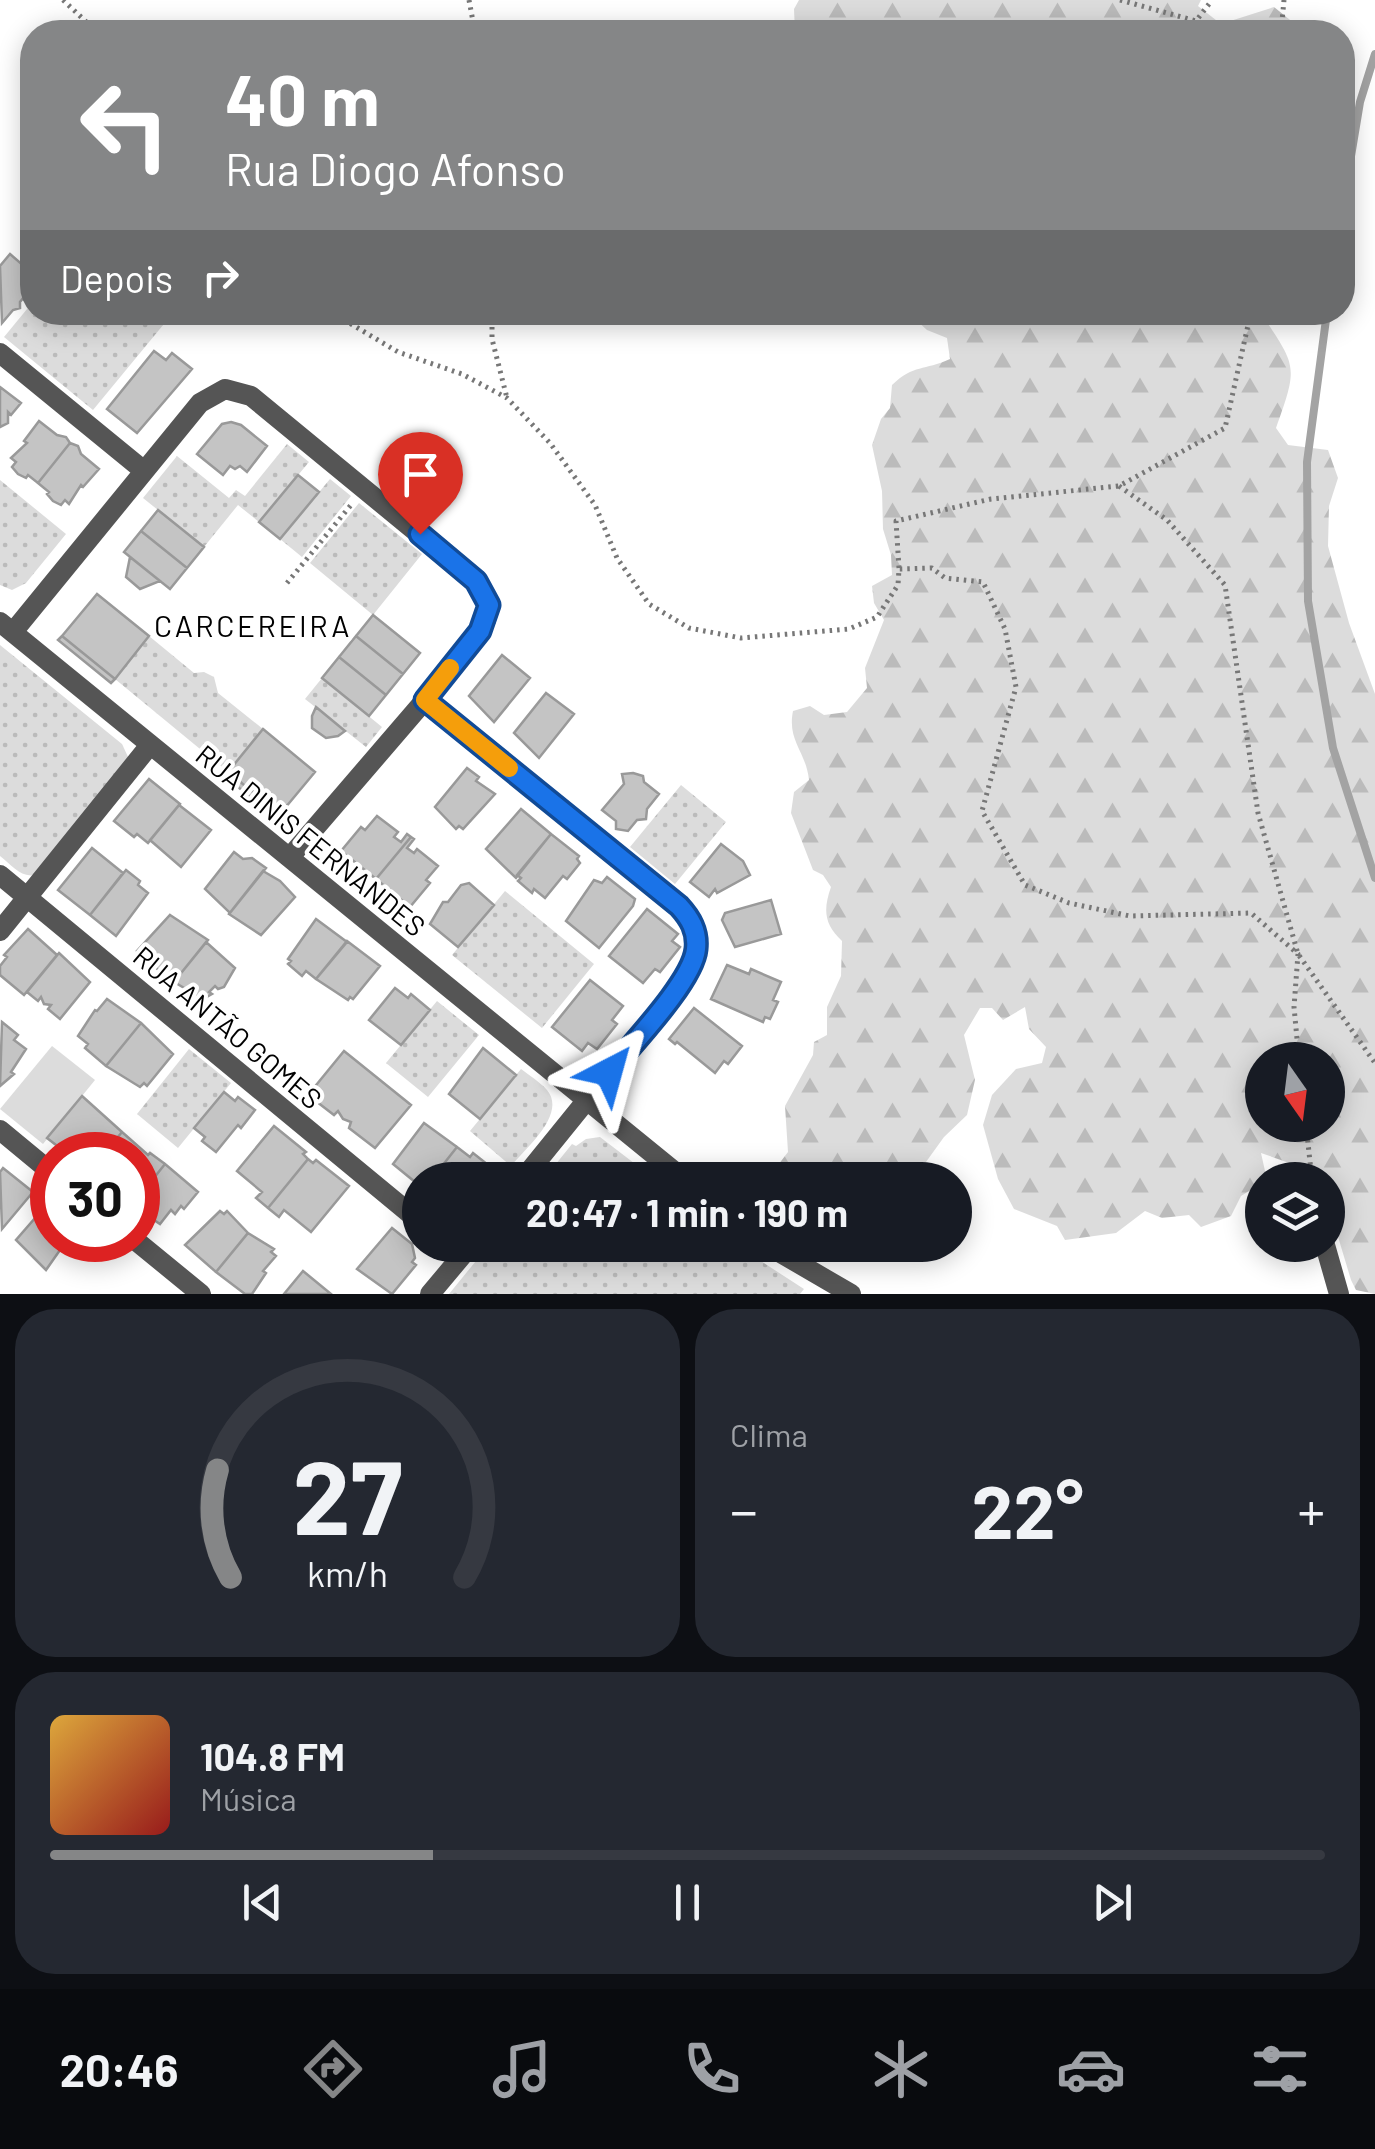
<!DOCTYPE html>
<html lang="pt">
<meta charset="utf-8">
<style>
body{margin:0;font-family:Barlow,sans-serif;background:#242831;color:#f1f3f6;height:100vh;display:flex;flex-direction:column;font-size:38px;white-space:nowrap}
*{box-sizing:border-box;margin:0}
p{font-size:32px;color:#9ea1a6}
.icon{flex:none;width:55px;height:55px;fill:none;stroke:currentColor;stroke-width:2;stroke-linecap:round;stroke-linejoin:round}
.map{position:relative;height:1294px;overflow:hidden}
.details{display:flex;flex-direction:column;gap:15px;padding:15px;background:#0d0f14;flex:1}
.details>*{flex:none}
.hud{position:absolute;left:20px;top:20px;width:1335px;height:305px;border-radius:40px;box-shadow:0 5px 25px #0003;background:#858687;color:#fff;overflow:hidden}
.needle{width:65px;rotate:166deg}
.controls{position:absolute;left:1245px;top:1042px;display:grid;gap:20px}
.controls a{display:grid;place-items:center;width:100px;height:100px;border-radius:50%;background:#171b24;box-shadow:0 5px 25px #0003;font-size:50px}
.speed{position:absolute;left:30px;top:1132px;display:flex;gap:20px;font-size:50px;font-weight:700;text-align:center}
.speed>*{display:grid;place-content:center;width:130px;height:130px;border-radius:50%;background:#171b24;box-shadow:0 5px 25px #0003;line-height:1}
.speed .limit{border:15px solid #d22;background:#fff;color:#111}
.pin{position:absolute;display:grid;place-items:center;width:85px;height:85px;color:#fff;margin:-102px -42px;border-radius:50% 50% 50% 0;rotate:-45deg;box-shadow:0 0 10px #0007}
.pin .icon{rotate:45deg}
.me{position:absolute;width:110px;margin:-55px;rotate:39deg;stroke-linejoin:round;filter:drop-shadow(0 0 8px #0008)}
.turn{display:flex;align-items:center;gap:35px;height:210px;padding:0 40px;font-size:45px}
.turn .icon{width:130px;height:130px;stroke-width:2.5}
.turn b{display:block;font-size:70px;line-height:85px}
.then{display:flex;align-items:center;height:95px;padding:0 40px;background:#0003;gap:20px;font-size:38px}
.big{font-size:75px;font-weight:700;line-height:1.1}
.details .card{flex:1;display:flex;flex-direction:column;justify-content:center;gap:15px;min-width:0;padding:0 35px;border-radius:40px;background:#242831}
.details .dial{align-items:center;gap:0}
.dial svg{height:260px;overflow:visible;fill:none;stroke:#363941;stroke-width:7;stroke-linecap:round;text-anchor:middle}
.dial text{fill:#f1f3f6;stroke:none}
.song{display:flex;align-items:center;gap:30px}
.cover{width:120px;height:120px;border-radius:15px;background:linear-gradient(135deg,hsl(40 70% 55%),hsl(0 70% 35%))}
.played{height:10px;border-radius:5px;background:linear-gradient(90deg,#858687 30%,#363941 30%)}
.keys{display:flex;justify-content:space-around;direction:ltr}
.heat{display:flex;justify-content:space-between;align-items:center;font-size:55px;direction:ltr}
.details .tiles{flex:1;display:grid;gap:15px;grid-template-columns:1fr 1fr}
.card:last-child{grid-column:span 2}
.trip{position:absolute;left:402px;top:1162px;width:570px;height:100px;border-radius:50px;background:#171b24;box-shadow:0 5px 25px #0003;font-weight:700;line-height:100px;text-align:center}
.dock{display:flex;height:160px;justify-content:space-around;align-items:center;background:#090b0e;color:#9ea1a6}
.dock .icon{width:70px;height:70px}
.dock .selected{color:#858687}
.dock b{font-size:45px;color:#f1f3f6}
.map>svg:first-child{display:block}
</style>
<div class="map">
<svg width="1375" height="1294" viewBox="0 0 1375 1294">
<defs>
<pattern id="grass-dots" width="8" height="8" patternUnits="userSpaceOnUse" patternTransform="scale(2.5)"><rect width="8" height="8" fill="#dcdcdc"/><path d="M2 2h.1M6 6h.1" fill="none" stroke="#bbb" stroke-width="1.8" stroke-linecap="round"/></pattern>
<pattern id="forest-firs" width="22" height="20" patternUnits="userSpaceOnUse" patternTransform="scale(2.5)"><rect width="22" height="20" fill="#dcdcdc"/><path d="M5 1l3.5 6h-7zM16 11l3.5 6h-7z" fill="#bbb"/></pattern>
</defs>
<rect width="100%" height="100%" fill="#fff"/>
<path fill="url(#grass-dots)" d="M32,303v9l141,1 -80,97 -89,-73z
M287,444l22,18 -50,60 -21,-17 -34,42 -61,-49 34,-42 52,42 7,-8 9,6z
M330,479l21,17 -49,61 -22,-18z
M0,480l66,54 -40,49 -14,7 -12,-5z
M359,503l63,51 -49,61 -63,-52z
M149,636l45,37 10,-1 10,5 4,16 45,36 -35,43 -113,-93z
M0,645l122,99 7,15 -91,115c-16,6 -26,-9 -38,-18z
M322,678l60,49 -16,20 -61,-48z
M681,785l45,37 -51,62 -45,-37z
M505,891l89,73 -52,64 -90,-73z
M437,1001l42,34 -51,62 -42,-34z
M189,1049l42,34 -53,65 -41,-34z
M521,1069c8,6 19,13 26,21 20,24 -21,58 -36,76l-41,-35z
M600,1137l56,43h-113l29,-36 4,2 10,-7z
M489,1245h247l68,44 -4,5h-351z"/>
<path fill="url(#forest-firs)" fill-rule="evenodd" d="M799,0h402l-3,6 23,18 53,-17 31,25h-510l-1,-23z
M918,312l343,1c35,54 38,51 15,115l12,17 40,5 10,28 -9,28 -1,40 21,77 26,71v600l-19,-4 -5,-10 -21,-70h-2v-30h-16l3,-8 -54,-19 6,27 -26,16 -10,20 -30,11 -12,-12 -27,3 -17,-7 -29,22 -51,7 -8,-14 -43,-17 -16,-30 -15,-54 9,-30 24,-26 26,-6 4,-16 -17,-18 -4,-22 -22,13 -11,-12h-12l-16,27 11,45 -8,35 -23,22 -31,43h-122l-19,-7 16,-21 -3,-46 28,-51 1,-13 13,-7v-28l14,-31 1,-35c-18,-17 -19,-31 -11,-54l-8,-12 -10,-5 -22,-57 3,-21 15,-12c-3,-29 -22,-39 -16,-69l17,-5 14,9 23,-3 20,-24 -2,-20 19,-48 -10,-17 -2,-17 20,-11 -1,-20 -8,-26 -1,-38 -10,-46 9,-26 9,-11 2,-23c22,-21 32,-14 58,-26l-3,-21 -20,-8 -13,-12zM1262,1060h66v65h-66z"/>
<path fill="#dcdcdc" d="M52,1046l43,34 -52,64 -43,-35z"/>
<g fill="none" stroke-linecap="round" stroke-linejoin="round">
<path stroke="#a3a3a3" stroke-width="8" d="M1342,210l18,-108 15,-48
M1327,312l-20,150 1,139 25,147 42,130"/>
</g>
<path fill="#c4c4c4" stroke="#999" stroke-width="2.5" d="M10,254l22,19v14l-12,15v6l-7,2 -11,13 -2,-57z
M154,351l12,9 6,-7 20,16 -55,64 -30,-24z
M0,387l21,16 -10,12 -3,-3v11l-8,4z
M39,421l18,14 9,2 4,6 -32,40 -10,-8 -2,3 -8,-4 -6,-7 4,-5 -5,-4 16,-15 -3,-2z
M231,422l10,3 26,21 -20,26 -7,-6 -5,3 -5,-3 -7,9 -26,-21 25,-30z
M70,443l8,3 3,8 18,15 -16,18 -2,-2 -12,19 -4,-4 -4,5 -8,-4 -6,-7 2,-2 -11,-9z
M298,475l21,17 -39,47 -21,-17z
M158,510l46,37 -17,21 -46,-37z
M141,531l46,37 -17,21 -46,-37z
M130,557l30,24 -20,8 -14,-12z
M97,594l52,42 -34,43 -53,-43z
M373,615l47,38 -17,21 -47,-38z
M62,636l53,43 -4,4 -53,-43z
M356,636l47,38 -17,21 -47,-38z
M502,655l28,23 -36,44 -25,-26z
M339,657l47,38 -17,21 -47,-38z
M546,693l28,21 -35,44 -25,-25z
M316,707l29,24 -7,5 -12,2 -14,-10v-12z
M263,729l52,43 -35,42 -52,-42z
M467,768l12,9 -3,4 19,13 -32,35 -4,-3 -3,3 -21,-22z
M228,772l52,42 -3,4 -53,-42z
M633,773l10,3 1,6 15,12 -12,15 -1,10 -9,1 -9,11 -12,-2v-8l-14,-11 22,-26 -2,-10z
M149,779l31,25 -32,39 -11,-9 -3,3 -20,-16z
M179,805l32,25 -30,37 -31,-27z
M521,809l30,25 -35,44 -30,-29z
M377,816l21,16 -4,5 7,5 6,-8 4,3 -35,42 -35,-28 20,-24 4,3z
M551,834l28,22 -2,3 3,4 -13,16 -4,-3 -18,22 -11,-9 -2,4 -14,-12 3,-3 -4,-3z
M411,837l3,2 -7,9 7,5 3,-4 21,17 -12,14 4,3 -20,24 -34,-28z
M721,844l22,17 7,14 -33,18 -2,-4 -6,8 -19,-15z
M92,848l31,25 -33,42 -32,-25z
M234,852l9,7 9,-1 14,10 -36,45 -25,-24z
M126,870l14,11 -2,4 10,8 -32,43 -26,-21z
M263,871l17,10 15,16 -34,38 -32,-21z
M607,877l28,22 -2,7 -34,42 -33,-27 28,-41 8,3z
M469,883l25,22 -36,42 -28,-23 13,-22h5l13,-17z
M771,900l10,34 -46,13 -13,-27 3,-7z
M647,909l31,25 -6,7 8,6 -20,25 -5,-3 -12,14 -34,-27z
M170,915l38,25 -35,43 -36,-32z
M316,919l31,23 -31,37 -10,-8 -4,5 -14,-12 3,-3 -3,-2z
M28,929l29,26 -33,40 -24,-20v-9l7,-9 -3,-2z
M347,941l33,25 -27,33 -3,-2 -2,3 -32,-21z
M206,942l29,26 -11,19 -6,2 -3,-3 -6,6 3,2 -9,5 -29,-17z
M59,953l31,29 -30,37 -12,-10 3,-4 -7,-1 -3,-7 -3,4 -11,-9z
M727,965l22,9 2,-5 30,13 -8,18 5,2 -8,17 -5,-2 -2,5 -52,-23z
M590,980l33,26 -11,14 5,4 -20,25 -9,-6 -6,8 -30,-24z
M395,988l13,10 3,-4 19,16 -29,35 -32,-25z
M107,999l34,24 -35,43 -21,-18 3,-4 -10,-8 17,-26 2,1z
M694,1008l48,38 -14,18 -4,-3 -9,12 -38,-31 -2,2 -6,-5z
M2,1022l16,13 -4,5 12,9 -15,23 3,2 -14,12z
M141,1023l32,31 -26,32 -3,-3 -4,4 -34,-21z
M483,1048l33,27 -36,44 -31,-25z
M344,1051l67,54 -36,43 -26,-20 2,-6 -8,-3 -5,-8 -4,4 -26,-20z
M224,1092l11,9 3,-4 17,13 -14,18 -3,-3 -22,27 -14,-11 3,-4 -11,-9z
M82,1096l40,36 -19,23h-34l-22,-17z
M424,1123l33,24 -26,33h-11v6l-27,-22z
M274,1126l32,26 -3,2 5,5 -40,49 -12,-10 6,-6 -25,-21z
M122,1132l26,23 2,-2 15,11 -27,34v-43h-35z
M457,1147l13,10 3,-4 19,15 -7,12h-54z
M308,1159l5,4 3,-3 33,26 -38,46 -27,-22 -5,7 -11,-9z
M165,1164l33,28 -14,17 -3,-3 -6,8 -4,-4 -11,14 -22,-15v-11z
M3,1168l30,24 -31,37 -2,-57z
M49,1202l3,3v35h15l-21,30 -30,-30z
M220,1211l4,3 3,-3 21,22 -32,39 -31,-27z
M392,1228l20,16 3,14 -3,4 4,3 -24,29 -35,-25z
M248,1233l26,16 -3,3 5,4 -13,15 3,2 -14,21h-7l-29,-22z
M303,1271l28,23h-47z"/>
<g fill="none" stroke-linecap="round" stroke-linejoin="round">
<path stroke="#777" stroke-width="5" stroke-dasharray="2.5 5" stroke-linecap="butt" d="M63,0l34,32
M469,0l6,32
M1120,0l76,21
M1196,32v-11l16,-21
M1281,32l3,-32
M331,312l67,40 64,22 45,24 43,45 45,62 22,53 32,46 40,24 52,10 108,-9 28,-12 21,-32 1,-16 33,-1 13,10 38,4 22,47 11,58 -34,124 43,74 44,18 61,13 121,-3 47,41 -4,53 5,53
M492,312v27l15,59
M1119,486l48,34 58,65 33,228 40,141 77,109
M899,568l-3,-47 95,-22 128,-13 106,-58 26,-116
M287,583l64,-78
M1306,1125l6,55"/>
<path stroke="#555" stroke-width="20" d="M0,353l143,117
M0,622l685,558
M13,632l187,-229 25,-14 26,7 225,185 13,24 -3,15 -61,80 -135,157
M425,700l254,206c23,27 19,50 1,79l-158,195
M0,875l420,347
M0,931l150,-186
M0,1130l52,43
M135,1240l66,54
M767,1245l84,49
M1325,1245l14,49
M430,1294l41,-49"/>
</g>
<g fill="none" stroke-linecap="round" stroke-linejoin="round">
<g stroke="#114b97" stroke-width="25">
<path id="route" d="M420,534l56,47 13,24 -9,26 -55,69 254,206c11,12 19,25 17,43 -3,32 -65,96 -87,123"/>
</g>
<use href="#route" stroke="#1a73e8" stroke-width="18"/>
<path stroke="#f59e0b" stroke-width="18" d="M450,668l-25,32 84,68"/>
</g>
<g text-anchor="middle" dominant-baseline="central" stroke-width="8" stroke-linejoin="round" paint-order="stroke">
<g font-size="28" fill="#000" stroke="#fff">
<text transform="translate(311 840) rotate(39)">RUA DINIS FERNANDES</text>
<text transform="translate(228 1027) rotate(40)">RUA ANTÃO GOMES</text>
</g>
<g font-size="30" letter-spacing="2.5" fill="#000" stroke="#fff">
<text x="253" y="625">CARCEREIRA</text>
</g>
</g>
</svg>
<div class="controls">
<a><svg class="needle" viewBox="-14 -14 28 28"><path d="M0-13l5 13h-10z" fill="#e53935"/><path d="M0 13l5-13h-10z" fill="#9ea1a6"/></svg></a>
<a><svg class="icon" aria-label="layers" viewBox="0 0 24 24"><path d="M12 4l9 5-9 5-9-5zM3 14l9 5 9-5"/></svg></a>
</div>
<div class="speed"><div class="limit">30</div></div>
<div class="pin" style="left:420px;top:534px;background:#d93025"><svg class="icon" aria-label="arrive" viewBox="0 0 24 24"><path d="M6 21V4h12l-3 4 3 4H6"/></svg></div>
<svg class="me" style="left:609px;top:1072px" viewBox="-20 -20 40 40"><path d="M0-17L14 15 0 8-14 15z" fill="#1a73e8" stroke="#fff" stroke-width="4"/></svg>
<div class="trip">20:47 · 1 min · 190 m</div>
<div class="hud">
<div class="turn"><svg class="icon" aria-label="left" viewBox="0 0 24 24"><path d="M17 20v-9H6M10 6l-5 5 5 5"/></svg><div><b>40 m</b>Rua Diogo Afonso</div></div>
<div class="then">Depois<svg class="icon" aria-label="right" viewBox="0 0 24 24"><path d="M7 20v-9h11M14 6l5 5-5 5"/></svg></div>
</div>
</div>
<section class="details">
<div class="tiles">
<div class="card dial"><svg viewBox="0 0 100 80">
<path d="M14 69A42 42 0 1 1 86 69"/>
<path d="M14 69A42 42 0 0 1 10 36" stroke="#858687"/>
<text x="50" y="56" font-size="32" font-weight="700">27</text>
<text x="50" y="72" font-size="11">km/h</text>
</svg></div>
<div class="card"><p>Clima</p>
<div class="heat"><a>−</a><b class="big">22°</b><a>+</a></div>
</div>
<div class="card">
<div class="song"><i class="cover"></i><div><b>104.8 FM</b><p>Música</p></div></div>
<div class="played"></div>
<div class="keys"><svg class="icon" aria-label="previous" viewBox="0 0 24 24"><path d="M18 5L8 12l10 7zM5 5v14"/></svg><svg class="icon" aria-label="pause" viewBox="0 0 24 24"><path d="M8 5v14M16 5v14"/></svg><svg class="icon" aria-label="next" viewBox="0 0 24 24"><path d="M6 5l10 7-10 7zM19 5v14"/></svg></div>
</div>
</div>
</section>
<nav class="dock">
<b>20:46</b>
<svg class="icon selected" aria-label="directions" viewBox="0 0 24 24"><path d="M12 3l9 9-9 9-9-9zM9 14v-3h6M13 9l2 2-2 2"/></svg>
<svg class="icon" aria-label="music" viewBox="0 0 24 24"><path d="M9 18V5l10-2v13"/><circle cx="6" cy="18" r="3"/><circle cx="16" cy="16" r="3"/></svg>
<svg class="icon" aria-label="phone" viewBox="0 0 24 24"><path d="M5 4h4l2 5-3 2q2 4 5 5l2-3 5 2v4C11 20 4 13 5 4z"/></svg>
<svg class="icon" aria-label="climate" viewBox="0 0 24 24"><path d="M12 3v18M4 7l16 10M4 17L20 7"/></svg>
<svg class="icon" aria-label="car" viewBox="0 0 24 24"><path d="M5 17H2v-5l4-1 3-4h7l3 4 3 1v5h-3M9 17h6M6 11h13"/><circle cx="7" cy="17" r="2"/><circle cx="17" cy="17" r="2"/></svg>
<svg class="icon" aria-label="filters" viewBox="0 0 24 24"><path d="M4 7h16M4 17h16"/><circle cx="9" cy="7" r="2"/><circle cx="15" cy="17" r="2"/></svg>
</nav>
